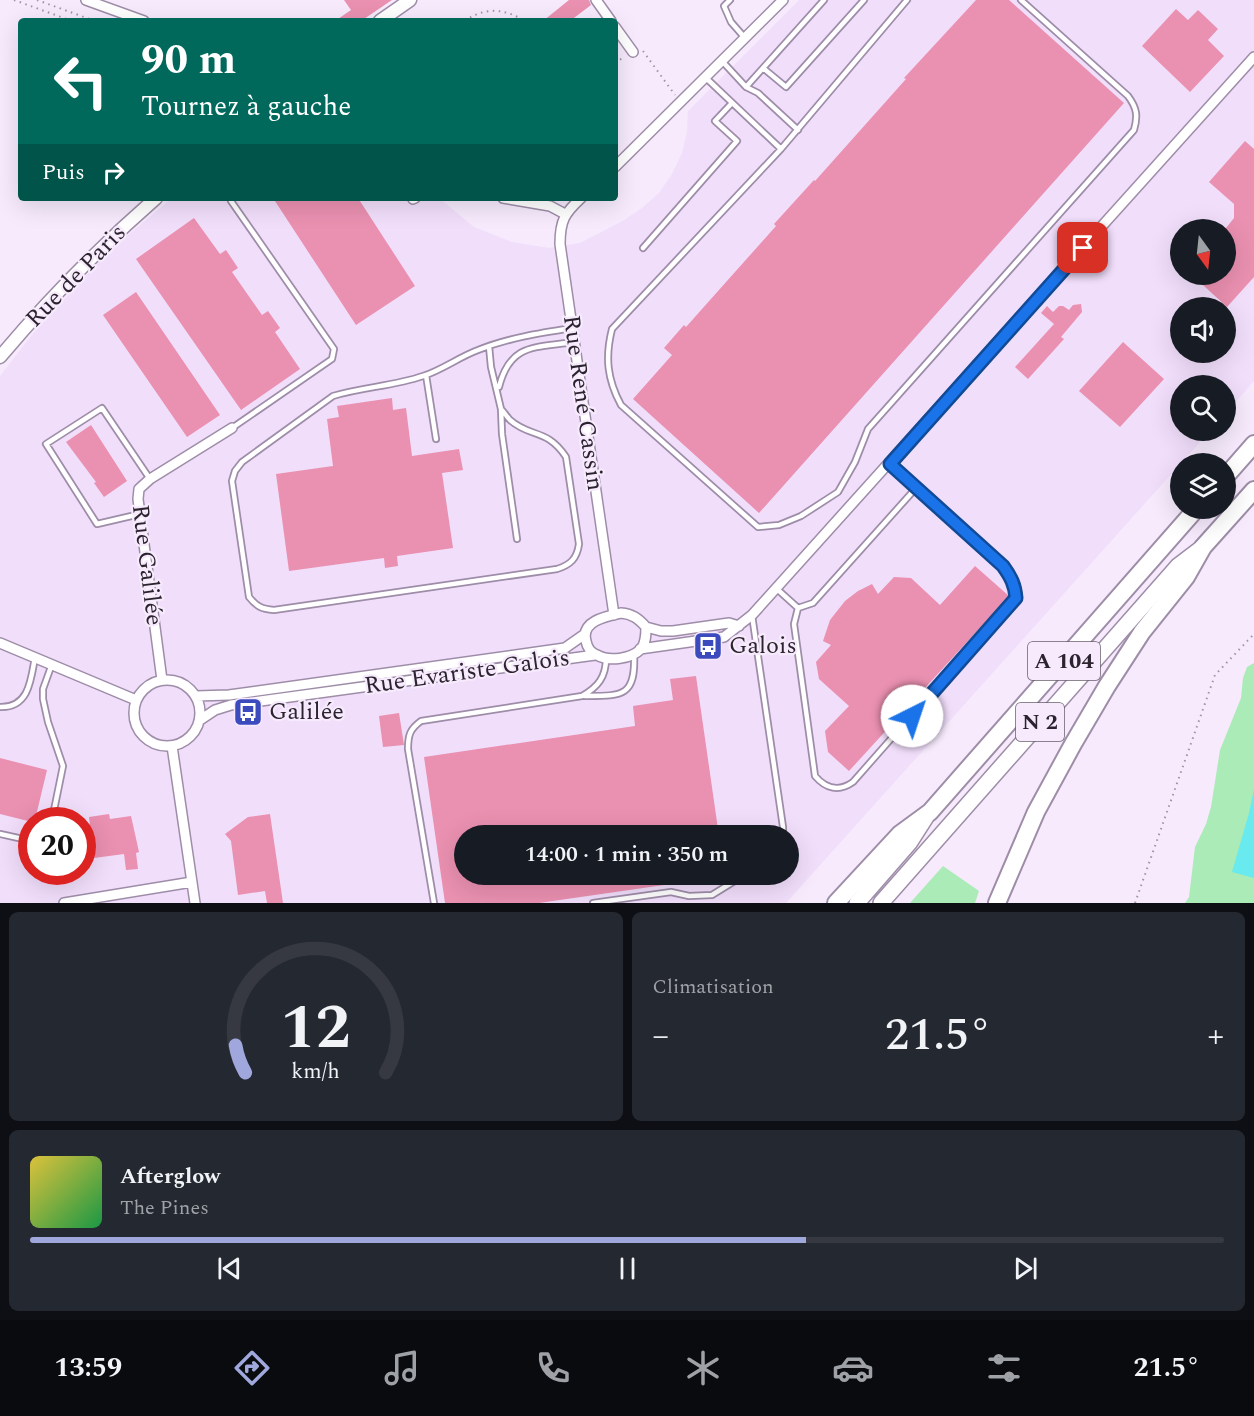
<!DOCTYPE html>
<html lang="fr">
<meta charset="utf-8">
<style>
body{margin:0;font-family:Spectral,serif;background:#242831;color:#f1f3f6;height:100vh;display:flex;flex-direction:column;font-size:22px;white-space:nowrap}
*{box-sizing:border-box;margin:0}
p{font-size:20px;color:#9ea1a6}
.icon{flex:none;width:33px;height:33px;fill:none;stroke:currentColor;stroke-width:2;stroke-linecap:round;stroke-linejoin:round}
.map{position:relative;height:903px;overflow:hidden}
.side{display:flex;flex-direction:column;gap:9px;padding:9px;background:#0d0f14;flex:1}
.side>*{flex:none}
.hud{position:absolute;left:18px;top:18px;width:600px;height:183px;border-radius:6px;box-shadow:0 6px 24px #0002;background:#00695c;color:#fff;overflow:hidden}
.needle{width:39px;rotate:165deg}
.fabs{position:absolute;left:1170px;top:219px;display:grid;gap:12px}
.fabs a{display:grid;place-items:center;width:66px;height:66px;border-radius:50%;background:#171b24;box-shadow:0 6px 24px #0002;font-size:30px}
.speed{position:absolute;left:18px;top:807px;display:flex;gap:12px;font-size:30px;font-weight:700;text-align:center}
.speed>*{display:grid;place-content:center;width:78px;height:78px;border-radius:50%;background:#171b24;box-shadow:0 6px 24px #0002;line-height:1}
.speed .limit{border:9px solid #d22;background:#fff;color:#111}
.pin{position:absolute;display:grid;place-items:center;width:51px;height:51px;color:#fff;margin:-26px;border-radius:12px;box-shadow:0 3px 9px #0006}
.me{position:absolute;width:66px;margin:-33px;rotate:41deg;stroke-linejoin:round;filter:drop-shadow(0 0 4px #0008)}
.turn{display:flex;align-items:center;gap:21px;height:126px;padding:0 24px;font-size:27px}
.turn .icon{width:78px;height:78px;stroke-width:2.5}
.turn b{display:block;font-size:42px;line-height:51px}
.then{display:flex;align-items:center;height:57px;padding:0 24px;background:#0003;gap:12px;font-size:22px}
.big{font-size:45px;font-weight:600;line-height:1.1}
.side .card{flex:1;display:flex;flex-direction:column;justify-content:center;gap:9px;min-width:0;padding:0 21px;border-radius:9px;background:#242831}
.side .dial{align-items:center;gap:0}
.dial svg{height:156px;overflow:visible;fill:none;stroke:#363941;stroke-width:7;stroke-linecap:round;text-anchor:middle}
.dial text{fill:#f1f3f6;stroke:none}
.song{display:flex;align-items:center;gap:18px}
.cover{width:72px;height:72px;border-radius:9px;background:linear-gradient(135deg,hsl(50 70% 55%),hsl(140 70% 35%))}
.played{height:6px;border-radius:3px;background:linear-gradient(90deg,#9fa7dc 65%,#363941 65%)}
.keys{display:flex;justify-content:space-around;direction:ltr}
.heat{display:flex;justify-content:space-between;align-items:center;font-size:33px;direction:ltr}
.side .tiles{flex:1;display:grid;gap:9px;grid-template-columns:1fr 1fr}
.card:last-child{grid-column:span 2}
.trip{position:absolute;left:454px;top:825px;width:345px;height:60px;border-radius:30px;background:#171b24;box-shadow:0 6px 24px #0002;font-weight:600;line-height:60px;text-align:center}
.tab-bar{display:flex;height:96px;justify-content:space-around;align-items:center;background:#090b0e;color:#9ea1a6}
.tab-bar .icon{width:42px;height:42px}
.tab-bar .active{color:#9fa7dc}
.tab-bar b{font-size:27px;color:#f1f3f6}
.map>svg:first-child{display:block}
</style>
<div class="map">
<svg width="1254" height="903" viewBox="0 0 1254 903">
<rect width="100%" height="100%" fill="#f6eafc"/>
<path fill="#f1defb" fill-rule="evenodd" d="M799,0h455v381l-28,32v-27h-46v44l30,1 -424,472h-786v-527l35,-45 73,-79 64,-54h267l35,29 38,15 37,6 31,-5 41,-21 21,-14 17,-15 13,-19 10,-21 5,-21 1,-21zM1180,230h46v44h-46zM1180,308h46v44h-46zM32,820h50v52h-50zM465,836h324v38h-324z"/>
<path fill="#abebb7" d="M1254,663v240h-69l4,-6 6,-50 11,-23 5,-17 9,-57 21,-52 2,-20 4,-11z
M943,866l36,25 -4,12h-65z"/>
<path fill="#68eaef" d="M1254,789v89l-22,-6 17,-59z"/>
<path fill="#ea90b0" d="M344,0h48l-31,21h-26l16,-11z
M569,0h20l2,5 -21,16h-27z
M976,0h33l115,103 -365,410 -126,-114 39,-44 -8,-7 20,-23 2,2 90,-101 -2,-2 40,-44 1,1 91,-102 -2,-1z
M1176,9l12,11 10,-10 20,19 -10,11 16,16 -34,36 -48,-46z
M1245,141l9,8v128l-27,30 -36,-33h35v-46l8,-10v-14l-25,-22z
M273,198h85l57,88 -59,39z
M194,218l26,36 6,-4 12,18 -6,4 30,43 6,-4 12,17 -5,4 25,37 -59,41 -105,-151z
M136,292l84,123 -33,22 -84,-122z
M1081,304l1,8 -21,25 3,2 -36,40 -13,-12 39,-43 -13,-11 6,-7 6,6 6,-6h4l6,4 4,-5z
M1123,342l41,37 -44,48 -41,-36z
M392,398l1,12 13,-2 6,48 47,-7 4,21 -21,3 11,75 -56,8 1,10 -13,2 -1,-10 -95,13 -13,-97 57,-8 -6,-47 12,-2 -2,-11z
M91,425l36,56 -23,16 -10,-14 2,-1 -30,-40z
M975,566l34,30 -160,175 -21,-19 -3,-21 24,-25 -30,-27 -3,-17 15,-17 -8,-4 7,-21 15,-19 13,-10 14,-7 6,10 16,-17 17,1 29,27z
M696,676l23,160h-254v38h237l-5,9 -5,2 -7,-3 -146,21h-94l-21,-146 211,-31 -2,-20 40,-6 -3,-21z
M399,713l5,32 -21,2 -4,-31z
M0,758l47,12 -12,50 -3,2 -32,-8z
M109,814l1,5 21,-3 8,36 -3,1 2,16 -12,1 -2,-16 -30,4 -5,-41z
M270,814l13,89h-16l-2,-12 -27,4 -7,-54 -6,-7 23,-17z"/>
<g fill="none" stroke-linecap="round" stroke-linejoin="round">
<g stroke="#9e8da8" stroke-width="8">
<path id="service" d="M730,0l-6,6 7,16 14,16
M907,0l-126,149 -169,180c-7,28 -5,50 9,76l137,122 21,-2 22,-9 37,-24 17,-30 13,-33 266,-299c4,-14 3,-22 -6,-34l-107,-96
M722,61l24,26 12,6 40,37
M763,68l23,19 78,-87
M705,77l76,72
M746,87l78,-87
M231,201l103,148 -2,10 -100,69
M643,248l94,-107 -22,-20 17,-18
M489,346l2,21 10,42 1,25 15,105
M426,375l10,64
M499,387c11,-44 36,-39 75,-45
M501,409c3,3 6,8 9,11 20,18 37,8 56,37l13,87c-2,15 -9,21 -22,25l-283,41c-12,-1 -17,-3 -25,-13l-17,-116 3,-10 7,-9 91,-66c30,-9 61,-10 90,-20 19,-6 36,-19 55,-26 30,-12 62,-17 94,-22
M140,514l-43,10 -51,-80 56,-36 48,71
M777,589l21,19 -4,16 21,152c11,13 24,16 38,6l162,-184c0,-13 -4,-21 -12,-32l-113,-102
M798,608l15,-5 103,-115
M752,615l31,212v9
M585,696c37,0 51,1 49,-42
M0,707c29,1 31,-27 35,-50
M52,820l11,-54 -15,-44 -5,-23v-10l9,-25
M0,834l32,7
M434,903l-26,-154c0,-14 2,-20 13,-28l161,-25c16,-9 24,-19 24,-38
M593,903l78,-11 18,4 23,-1 34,-21"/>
</g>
<g stroke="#9e8da8" stroke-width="12">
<path id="minor" d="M86,0l58,21
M596,0l15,21
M615,27l18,25
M615,167l168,-167
M503,198l47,8 15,8
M581,198c-16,15 -21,22 -21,46l54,371
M413,199l2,-1
M621,613c11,1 17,5 25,14 0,7 0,16 -5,22 -10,10 -32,13 -44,6 -6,-2 -10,-8 -11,-14 -6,-20 21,-25 35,-28z
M646,627l15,4h12l56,-8 10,3
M0,643l136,57
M640,649l84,-12 28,-22 502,-558
M134 713a33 33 0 1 1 66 0a33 33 0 1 1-66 0Z
M162,680l-24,-181 1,-10 11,-10 82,-51
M196,696l33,-1 336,-47 20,-14
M200,720l15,-10 16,-5 364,-50
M172,746l23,157
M64,903l128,-21"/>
</g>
<g stroke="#9e8da8" stroke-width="15">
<path id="tertiary" d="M380,21l30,-21
M0,357c48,-57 100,-110 156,-159"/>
</g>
<g stroke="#9e8da8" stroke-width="18">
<path id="trunk" d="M857,903l53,-61 16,-25
M881,903l297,-337 25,-19"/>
</g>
<g stroke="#9e8da8" stroke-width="20">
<path id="motorway" d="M1226,476l28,-32
M836,903l64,-69 30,-22 267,-304
M997,903l39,-91 37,-68 34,-58 35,-54 44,-55 17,-30 51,-57"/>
</g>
<path stroke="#9f95a4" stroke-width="2" stroke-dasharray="1.5 4.5" stroke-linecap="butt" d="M14,0l58,21
M37,0l58,21
M465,21c19,-14 40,-13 59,0
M643,51l32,44
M615,63l9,-6
M1135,903l80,-228 39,-41"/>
<use href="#service" stroke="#fff" stroke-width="4.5"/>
<use href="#minor" stroke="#fff" stroke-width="9"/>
<use href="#tertiary" stroke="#fff" stroke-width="12"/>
<use href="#trunk" stroke="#fff" stroke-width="15"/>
<use href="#motorway" stroke="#fff" stroke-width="16"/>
</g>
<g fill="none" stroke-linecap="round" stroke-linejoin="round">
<g stroke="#114b97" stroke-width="15">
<path id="route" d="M912,716l104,-118c-1,-13 -5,-21 -13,-32l-113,-102 193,-216"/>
</g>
<use href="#route" stroke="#1a73e8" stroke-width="10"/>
</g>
<defs>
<g id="bus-square" transform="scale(1.5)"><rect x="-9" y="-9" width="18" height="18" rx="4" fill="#3b4abd" stroke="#f6eafc"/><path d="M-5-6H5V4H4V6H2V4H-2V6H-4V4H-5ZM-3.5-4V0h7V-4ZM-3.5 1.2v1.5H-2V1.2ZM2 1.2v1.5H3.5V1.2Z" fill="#fff"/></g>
</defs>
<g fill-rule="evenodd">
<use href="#bus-square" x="708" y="646"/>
<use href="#bus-square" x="248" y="712"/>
</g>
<g text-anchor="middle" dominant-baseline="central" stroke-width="4.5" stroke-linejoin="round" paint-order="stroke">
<g fill="#f6eafc" stroke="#685f6c" stroke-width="1.5">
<rect x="1028" y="642" width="72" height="38" rx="4.5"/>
<rect x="1016" y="703" width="48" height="38" rx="4.5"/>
</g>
<g font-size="22" font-weight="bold" fill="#2b242f">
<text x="1064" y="661">A 104</text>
<text x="1040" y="722">N 2</text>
</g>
<g font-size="24" fill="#2b242f" stroke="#f6eafc">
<text transform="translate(76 276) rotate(-46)">Rue de Paris</text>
<text transform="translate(583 403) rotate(82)">Rue René Cassin</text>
<text transform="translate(147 565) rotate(83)">Rue Galilée</text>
<text transform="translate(467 672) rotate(-8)">Rue Evariste Galois</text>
</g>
<g font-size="24" fill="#2b242f" stroke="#f6eafc" text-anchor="start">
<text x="729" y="646">Galois</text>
<text x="269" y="712">Galilée</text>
</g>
</g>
</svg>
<div class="fabs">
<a><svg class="needle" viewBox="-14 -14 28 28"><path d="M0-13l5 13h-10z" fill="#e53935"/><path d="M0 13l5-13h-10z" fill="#9ea1a6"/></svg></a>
<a><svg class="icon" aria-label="sound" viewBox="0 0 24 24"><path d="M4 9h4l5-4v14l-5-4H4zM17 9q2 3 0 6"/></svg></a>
<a><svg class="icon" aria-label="search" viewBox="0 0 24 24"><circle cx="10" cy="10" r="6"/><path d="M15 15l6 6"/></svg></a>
<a><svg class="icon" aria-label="layers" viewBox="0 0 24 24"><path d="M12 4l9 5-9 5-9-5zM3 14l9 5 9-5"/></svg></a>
</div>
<div class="speed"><div class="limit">20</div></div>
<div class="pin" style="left:1083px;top:248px;background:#d93025"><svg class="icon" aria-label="arrive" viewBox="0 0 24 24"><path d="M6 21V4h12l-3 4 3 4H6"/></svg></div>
<svg class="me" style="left:912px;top:716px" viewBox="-20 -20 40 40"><circle r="19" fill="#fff"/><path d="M0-13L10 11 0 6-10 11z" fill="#1a73e8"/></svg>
<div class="trip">14:00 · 1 min · 350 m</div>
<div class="hud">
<div class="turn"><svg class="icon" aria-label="left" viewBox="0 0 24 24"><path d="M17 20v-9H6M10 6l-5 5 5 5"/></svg><div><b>90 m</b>Tournez à gauche</div></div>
<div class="then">Puis<svg class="icon" aria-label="right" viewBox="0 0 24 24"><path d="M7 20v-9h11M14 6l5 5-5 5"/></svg></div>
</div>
</div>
<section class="side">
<div class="tiles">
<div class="card dial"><svg viewBox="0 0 100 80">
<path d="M14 69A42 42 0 1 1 86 69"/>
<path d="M14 69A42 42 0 0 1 9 55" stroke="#9fa7dc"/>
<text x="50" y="56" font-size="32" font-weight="700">12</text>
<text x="50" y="72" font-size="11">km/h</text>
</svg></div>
<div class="card"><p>Climatisation</p>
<div class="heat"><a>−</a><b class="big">21.5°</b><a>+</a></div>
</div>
<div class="card">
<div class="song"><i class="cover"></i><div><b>Afterglow</b><p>The Pines</p></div></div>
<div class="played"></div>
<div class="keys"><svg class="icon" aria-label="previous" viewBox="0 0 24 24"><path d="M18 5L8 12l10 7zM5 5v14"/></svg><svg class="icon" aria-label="pause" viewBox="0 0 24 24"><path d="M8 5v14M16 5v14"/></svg><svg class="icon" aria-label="next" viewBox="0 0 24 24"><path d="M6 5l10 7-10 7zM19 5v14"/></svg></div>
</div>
</div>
</section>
<nav class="tab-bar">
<b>13:59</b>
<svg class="icon active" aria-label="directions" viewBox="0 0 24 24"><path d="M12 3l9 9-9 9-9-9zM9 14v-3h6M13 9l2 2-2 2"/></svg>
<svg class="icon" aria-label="music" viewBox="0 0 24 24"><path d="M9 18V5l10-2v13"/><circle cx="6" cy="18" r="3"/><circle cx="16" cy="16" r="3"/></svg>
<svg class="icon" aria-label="phone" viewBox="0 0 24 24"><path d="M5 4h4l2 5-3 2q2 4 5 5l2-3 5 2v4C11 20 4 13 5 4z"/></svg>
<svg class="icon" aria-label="climate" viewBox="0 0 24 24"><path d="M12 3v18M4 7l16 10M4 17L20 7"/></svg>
<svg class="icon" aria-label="car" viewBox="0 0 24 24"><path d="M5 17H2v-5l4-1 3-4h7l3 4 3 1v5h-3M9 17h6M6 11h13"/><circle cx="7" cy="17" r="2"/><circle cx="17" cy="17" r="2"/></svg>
<svg class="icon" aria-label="filters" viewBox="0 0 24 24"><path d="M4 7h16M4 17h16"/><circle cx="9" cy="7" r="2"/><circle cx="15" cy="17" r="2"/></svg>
<b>21.5°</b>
</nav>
